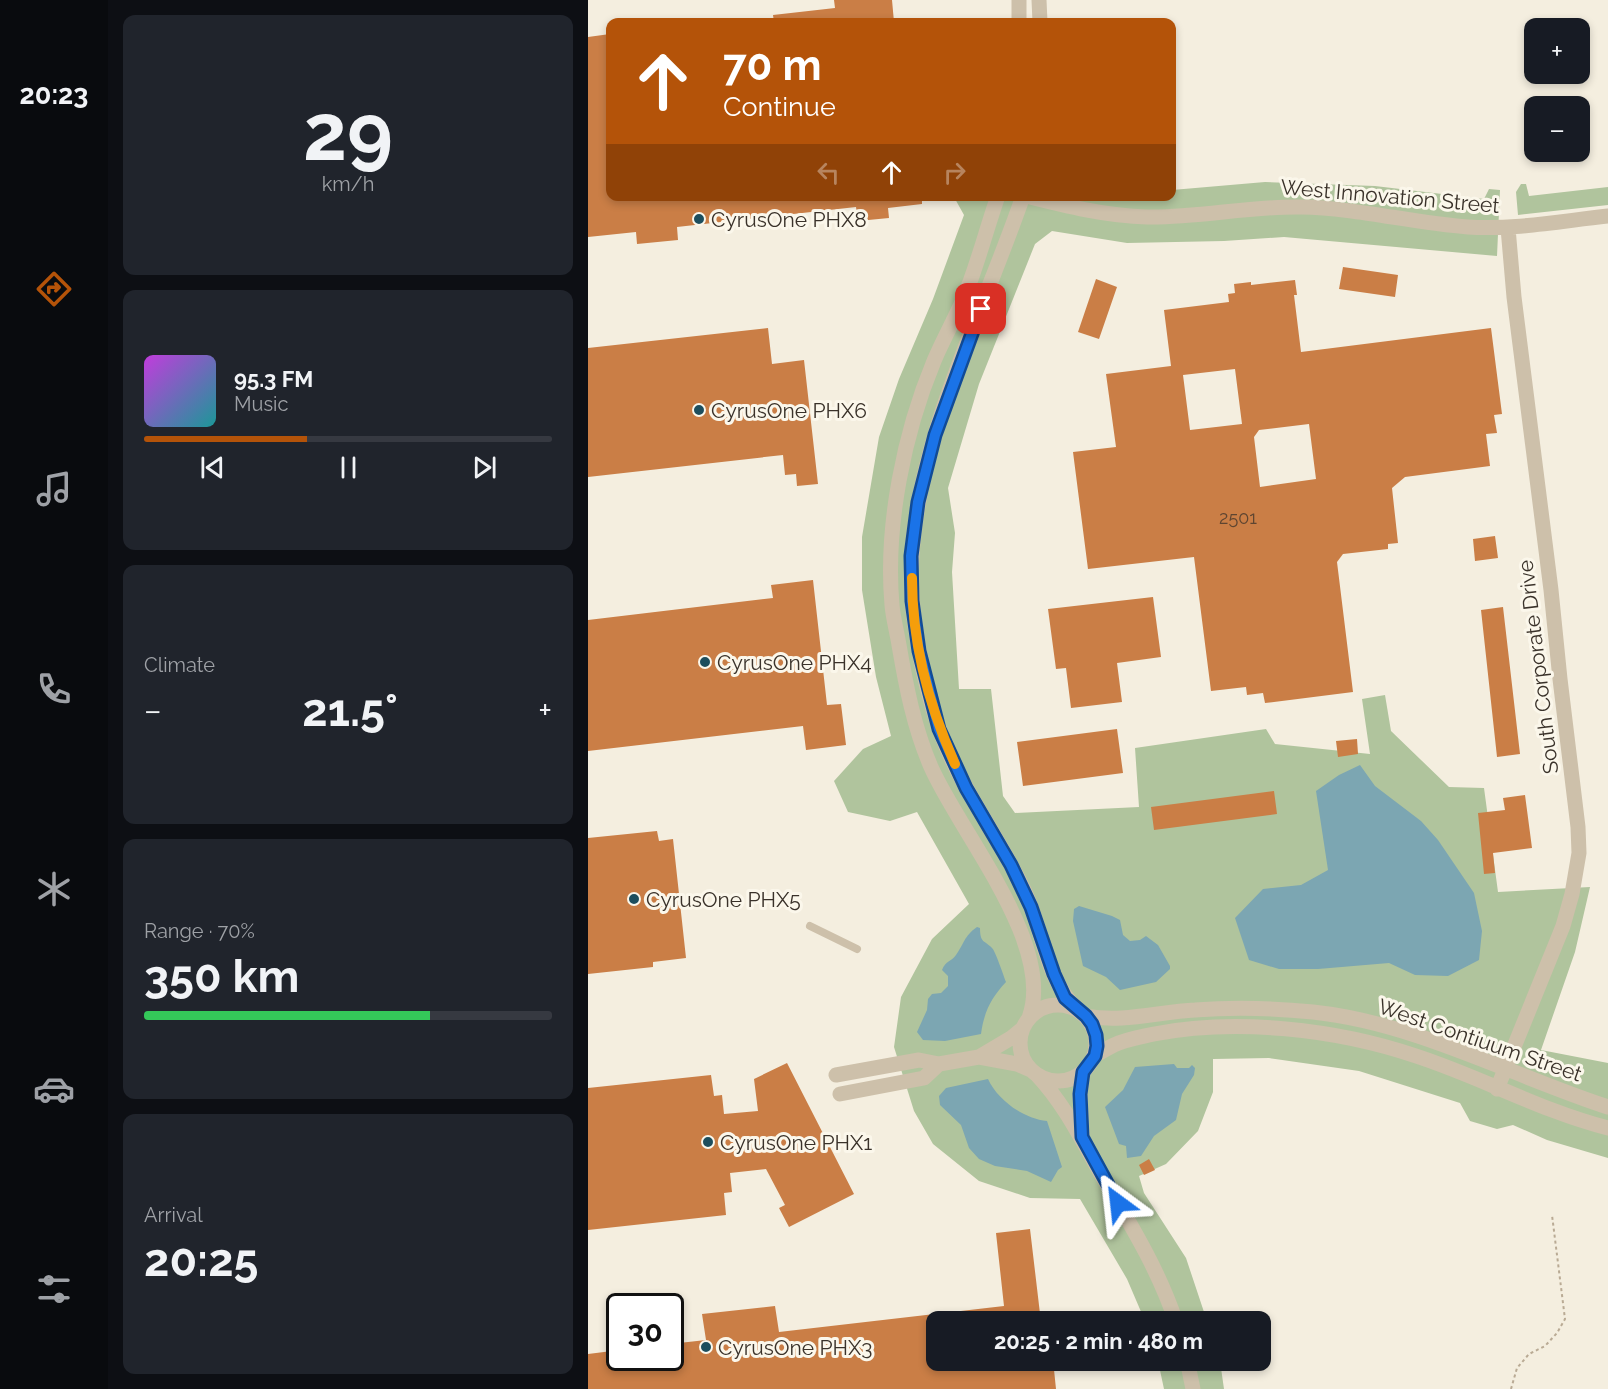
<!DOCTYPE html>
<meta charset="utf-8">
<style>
body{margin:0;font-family:Raleway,sans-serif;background:#20242c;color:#f1f3f6;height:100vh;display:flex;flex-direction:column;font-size:22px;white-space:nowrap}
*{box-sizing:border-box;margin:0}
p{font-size:20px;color:#9ea1a6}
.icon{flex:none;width:33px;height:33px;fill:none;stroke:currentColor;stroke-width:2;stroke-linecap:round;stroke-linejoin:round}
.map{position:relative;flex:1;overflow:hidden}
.sheet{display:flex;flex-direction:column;gap:15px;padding:15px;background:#0d0f14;width:480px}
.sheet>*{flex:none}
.top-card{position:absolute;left:18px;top:18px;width:570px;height:183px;border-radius:12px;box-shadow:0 3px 9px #0003;background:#b45309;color:#fff;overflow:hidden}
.buttons{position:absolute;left:936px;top:18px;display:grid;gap:12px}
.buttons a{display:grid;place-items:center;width:66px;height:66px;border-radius:12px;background:#171b24;box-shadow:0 3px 9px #0003;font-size:30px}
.speed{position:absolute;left:18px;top:1293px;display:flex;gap:12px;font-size:30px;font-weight:700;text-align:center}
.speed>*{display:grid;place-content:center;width:78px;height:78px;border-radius:50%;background:#171b24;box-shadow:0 3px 9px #0003;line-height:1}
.speed .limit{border:3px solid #111;border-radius:9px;background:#fff;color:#111}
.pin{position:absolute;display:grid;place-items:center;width:51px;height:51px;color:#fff;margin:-26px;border-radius:12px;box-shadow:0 3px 9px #0006}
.me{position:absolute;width:66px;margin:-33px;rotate:330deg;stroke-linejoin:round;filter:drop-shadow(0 0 4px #0008)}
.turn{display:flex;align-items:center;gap:21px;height:126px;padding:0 18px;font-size:27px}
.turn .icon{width:78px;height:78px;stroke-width:2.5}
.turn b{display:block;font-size:42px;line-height:51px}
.lanes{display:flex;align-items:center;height:57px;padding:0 18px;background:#0003;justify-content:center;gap:30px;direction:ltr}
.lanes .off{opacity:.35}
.big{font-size:45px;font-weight:700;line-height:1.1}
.sheet .widget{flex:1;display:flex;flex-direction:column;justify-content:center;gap:9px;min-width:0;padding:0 21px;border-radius:12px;background:#20242c}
.sheet .dial{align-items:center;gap:0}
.dial b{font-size:78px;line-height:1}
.song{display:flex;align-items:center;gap:18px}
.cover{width:72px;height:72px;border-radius:9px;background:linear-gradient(135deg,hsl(290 70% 55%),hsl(180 70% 35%))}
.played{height:6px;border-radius:3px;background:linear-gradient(90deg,#b45309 40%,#363941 40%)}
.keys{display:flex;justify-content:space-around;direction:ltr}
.heat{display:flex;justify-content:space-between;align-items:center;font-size:33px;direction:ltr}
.charge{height:9px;border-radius:4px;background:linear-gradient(90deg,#34c759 70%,#363941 0)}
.trip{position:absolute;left:338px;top:1311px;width:345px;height:60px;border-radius:12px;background:#171b24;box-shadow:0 3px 9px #0003;font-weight:700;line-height:60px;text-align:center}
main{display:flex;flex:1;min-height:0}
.tabs{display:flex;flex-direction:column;width:108px;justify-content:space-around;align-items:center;background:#090b0e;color:#9ea1a6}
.tabs .icon{width:42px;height:42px}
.tabs .selected{color:#b45309}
.tabs b{font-size:27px;color:#f1f3f6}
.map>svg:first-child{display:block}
</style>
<main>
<nav class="tabs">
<b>20:23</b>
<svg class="icon selected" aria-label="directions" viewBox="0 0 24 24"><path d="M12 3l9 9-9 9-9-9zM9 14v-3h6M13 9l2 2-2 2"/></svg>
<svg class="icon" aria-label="music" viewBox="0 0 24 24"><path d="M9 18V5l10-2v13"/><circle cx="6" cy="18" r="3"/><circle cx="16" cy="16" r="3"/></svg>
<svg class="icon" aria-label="phone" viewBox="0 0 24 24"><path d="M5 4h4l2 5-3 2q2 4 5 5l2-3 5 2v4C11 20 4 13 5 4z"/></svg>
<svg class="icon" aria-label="climate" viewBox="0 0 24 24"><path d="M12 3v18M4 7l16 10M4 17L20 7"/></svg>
<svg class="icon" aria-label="car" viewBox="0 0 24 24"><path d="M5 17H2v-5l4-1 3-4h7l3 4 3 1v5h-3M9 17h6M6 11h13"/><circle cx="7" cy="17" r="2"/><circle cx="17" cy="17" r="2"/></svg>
<svg class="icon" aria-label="filters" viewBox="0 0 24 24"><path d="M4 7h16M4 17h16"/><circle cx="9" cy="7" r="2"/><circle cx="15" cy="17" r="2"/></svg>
</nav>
<section class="sheet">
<div class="widget dial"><b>29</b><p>km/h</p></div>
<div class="widget">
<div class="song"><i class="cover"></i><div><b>95.3 FM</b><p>Music</p></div></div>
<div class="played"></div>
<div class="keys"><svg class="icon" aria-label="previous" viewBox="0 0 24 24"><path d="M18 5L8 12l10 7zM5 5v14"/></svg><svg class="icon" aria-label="pause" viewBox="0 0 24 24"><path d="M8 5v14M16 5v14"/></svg><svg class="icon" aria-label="next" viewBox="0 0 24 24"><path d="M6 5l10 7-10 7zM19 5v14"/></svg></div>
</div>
<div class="widget"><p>Climate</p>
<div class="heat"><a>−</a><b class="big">21.5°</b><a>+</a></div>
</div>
<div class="widget"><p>Range · 70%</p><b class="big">350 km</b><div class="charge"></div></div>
<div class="widget"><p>Arrival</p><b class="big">20:25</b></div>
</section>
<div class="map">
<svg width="1020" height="1389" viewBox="0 0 1020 1389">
<rect width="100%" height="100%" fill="#f4eedf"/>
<path fill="#b0c49d" d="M677,182l110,4 109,13 5,-10 11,1 -3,66 -213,-19 -60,4 -97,2 -75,-12 -17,13 -56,140 -31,104 7,45 -3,39 7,117h32l12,107 12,17 124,-6 -4,-59 131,-19 9,15 95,10 -8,-55 23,-4 6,36 58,56 35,1 14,104 92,-5 -15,65 -34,98 67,13v95l-61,-18 -34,-15 -16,4 -27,-8 -10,-18 -101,-32 -90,-13 -56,1v33l-15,39 -32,33 -27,12 5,17 42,65 21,63h-62l-18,-42 -47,-80 -50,-1 -51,-17 -46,-37 -19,-33 -20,-64 1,-7 6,-43 31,-58 37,-35 -52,-92 -27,9 -42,-9 -14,-31 29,-32 28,-13 -15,-59 -14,-87v-53l17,-100 20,-58 34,-80 31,-84 -10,-18 218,-1v-6z
M933,184h5l3,12 79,-9v18l-90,10 -2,-23z
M570,1361h62l4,28h-60z"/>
<path fill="#7ca6b2" d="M772,765l15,21 46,35 17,19 36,53 8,38 -3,29 -31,16 -33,-1 -26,-12 -71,6h-39l-30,-9 -14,-42 28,-29 38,-4 27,-15 -12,-79 23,-16z
M491,906l33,10 8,4 3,15 7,6 10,-1 6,-4 12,9 12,21v3l-14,13 -36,8 -14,-13 -23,-11 -10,-45 1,-12z
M389,927l3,1c0,15 4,12 12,20 3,2 12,29 14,34 -15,16 -22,30 -25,52l-36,7 -22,-1 -6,-8 10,-22 1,-11 4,-5 9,-1 7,-7v-10l-6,-6c4,-10 9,-8 14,-15 8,-11 8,-19 21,-28z
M586,1064l3,4h12l3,-3 3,3 -1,7 -12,19 -6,26 -22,16 -13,20 -14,2 -1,-12 -7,-2 -14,-37 18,-17 12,-23z
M400,1079c9,20 35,40 59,42l15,46 -4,3 -7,12 -24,-11 -32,-5 -16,-7 -10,-11 -8,-23 -21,-20 -1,-9 7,-8z"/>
<path fill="#ca7e46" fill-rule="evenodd" d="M246,0h58l2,22h-120l-1,-7 62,-7z
M22,34v162h312v8l-34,4 1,10 -31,3 -2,-14 -179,20 1,13 -41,4 -1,-12 -48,5v-200z
M755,267l55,8 -3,22 -56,-8z
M508,279l21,8 -18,52 -21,-7z
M707,280l2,15h-3l7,57 190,-24 11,86 -8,1 3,18 -11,1 4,32 -85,11 -13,11 6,55 -10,1v5l-45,5 -6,8 16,130 -88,11 -2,-10 -16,2 -1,-8 -35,4 -17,-134 -106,12 -15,-117 43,-5 -10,-73 65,-8 -7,-56 65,-8 -1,-8 7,-1 -1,-9 17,-2v3zM647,369l7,55 -52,6 -7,-55zM721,424l7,55 -56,8 -6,-50 5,-7z
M180,328l4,36 32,-4 14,124 -21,2 -1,-12 -11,1 -2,-20 -195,22v-129z
M907,536l3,22 -23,3 -2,-22z
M225,580l14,125 14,-1 5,41 -40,5 -3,-24 -215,25v-131l185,-22 -2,-13z
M565,597l8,60 -44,6 5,39 -51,6 -5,-40 -10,1 -8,-60z
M915,607l17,147 -23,3 -16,-147z
M529,729l6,44 -100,13 -6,-44z
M769,739l1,15 -20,3 -2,-16z
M686,791l3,23 -123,16 -3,-23z
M937,795l7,53 -39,5 2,20 -11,1 -6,-61 27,-3 -2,-12z
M69,831l2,10 14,-2 13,119 -33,4v5l-65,7v-136z
M199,1063l67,131 -65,33 -10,-19 6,-3 -19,-36 -36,4 2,19 -8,1 2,22 -138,15v-142l123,-13 3,21 8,-1 2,19 34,-3 -4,-32z
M561,1159l6,11 -11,5 -5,-10z
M442,1229l11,93h-105v38h117l3,29h-468v-35l32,-4v8h50v-14l36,-4 -4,-26 73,-8 4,26 225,-26 -8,-73z"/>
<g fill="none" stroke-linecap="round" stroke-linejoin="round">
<path stroke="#b9aa94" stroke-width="2" stroke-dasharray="3 3" stroke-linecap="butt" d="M923,1389l6,-21 12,-14 16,-8 12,-13 8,-14 -13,-104"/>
<path stroke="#cdc0aa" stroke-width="8" d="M222,926l47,23"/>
<path stroke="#cdc0aa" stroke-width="15" d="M431,0v22
M451,0l1,22
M410,196c-12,34 -21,71 -35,104 -9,20 -20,40 -29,61 -30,72 -49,165 -42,244 1,13 5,27 7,40 7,41 15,83 32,122 29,66 125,178 98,251
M435,196c-40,117 -103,235 -111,359 -4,52 10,124 27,173 17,50 47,91 72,137 8,14 16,29 21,45 12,33 18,73 44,98
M438,196c40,10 80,20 121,21 51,1 102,-11 154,-10 56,1 111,16 167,20 47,3 93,-6 140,-11
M432 1043a38 38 0 1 1 76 0a38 38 0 1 1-76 0Z
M498,1016c36,7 72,-4 109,-6 39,-3 78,-2 118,2 103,11 197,63 295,95
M506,1056c7,-4 14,-8 20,-11 13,-6 27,-8 40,-11 82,-16 182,-5 262,22 65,21 125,55 192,72
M391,1057l32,-19 11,-9
M448,1074c29,31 44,63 65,100 28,48 57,94 75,148
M248,1075l83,-15 20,4 40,-7 38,7 14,6
M909,1089l66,-163 9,-32 7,-41 -1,-26 -18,-148 -9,-89 -37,-293 -6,-69
M252,1094l84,-16 15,-14
M494,1134l-2,-40 3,-22
M599,1360l6,29"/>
</g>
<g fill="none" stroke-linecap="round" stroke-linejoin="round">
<g stroke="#114b97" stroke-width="15">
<path id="route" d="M393,309l-46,126 -17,67 -7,54 1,45 7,50 20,78 27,59 45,77 20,42 23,67 11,24 21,18 6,8 4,11 1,11 -2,10 -12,16 -3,22 2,43 36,66"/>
</g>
<use href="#route" stroke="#1a73e8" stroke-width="10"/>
<path stroke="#f59e0b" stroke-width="10" d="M324,578c0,64 17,128 43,186"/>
</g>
<g fill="#1d4e5d" stroke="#fbf7eb" stroke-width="2">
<circle cx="111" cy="219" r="6"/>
<circle cx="111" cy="410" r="6"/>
<circle cx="117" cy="662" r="6"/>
<circle cx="46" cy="899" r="6"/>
<circle cx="120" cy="1142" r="6"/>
<circle cx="118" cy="1347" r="6"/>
</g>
<g text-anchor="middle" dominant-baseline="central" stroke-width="6" stroke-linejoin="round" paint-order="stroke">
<g font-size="18" fill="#5e4531">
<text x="650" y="517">2501</text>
</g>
<g font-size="21" fill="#3a322a" stroke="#fbf7eb">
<text transform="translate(802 196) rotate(5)">West Innovation Street</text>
<text transform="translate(950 667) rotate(-97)">South Corporate Drive</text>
<text transform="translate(892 1040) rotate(19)">West Contiuum Street</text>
</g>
<g font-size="21" fill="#3a322a" stroke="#fbf7eb" text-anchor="start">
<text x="123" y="219">CyrusOne PHX8</text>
<text x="123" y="410">CyrusOne PHX6</text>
<text x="129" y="662">CyrusOne PHX4</text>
<text x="58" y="899">CyrusOne PHX5</text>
<text x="132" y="1142">CyrusOne PHX1</text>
<text x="130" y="1347">CyrusOne PHX3</text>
</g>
</g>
</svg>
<div class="buttons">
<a>+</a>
<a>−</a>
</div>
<div class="speed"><div class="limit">30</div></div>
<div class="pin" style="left:393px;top:309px;background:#d93025"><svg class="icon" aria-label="arrive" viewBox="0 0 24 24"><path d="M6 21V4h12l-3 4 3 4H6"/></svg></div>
<svg class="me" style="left:530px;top:1203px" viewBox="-20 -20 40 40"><path d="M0-17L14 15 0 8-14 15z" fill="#1a73e8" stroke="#fff" stroke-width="4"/></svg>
<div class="trip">20:25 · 2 min · 480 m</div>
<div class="top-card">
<div class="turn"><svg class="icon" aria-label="ahead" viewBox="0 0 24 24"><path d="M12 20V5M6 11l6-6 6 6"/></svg><div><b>70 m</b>Continue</div></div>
<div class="lanes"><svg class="icon off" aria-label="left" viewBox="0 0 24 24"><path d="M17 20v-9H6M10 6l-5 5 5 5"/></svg><svg class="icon" aria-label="ahead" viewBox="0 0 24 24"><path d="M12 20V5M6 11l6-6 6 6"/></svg><svg class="icon off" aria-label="right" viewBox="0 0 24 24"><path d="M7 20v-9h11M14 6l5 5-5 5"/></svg></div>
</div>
</div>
</main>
